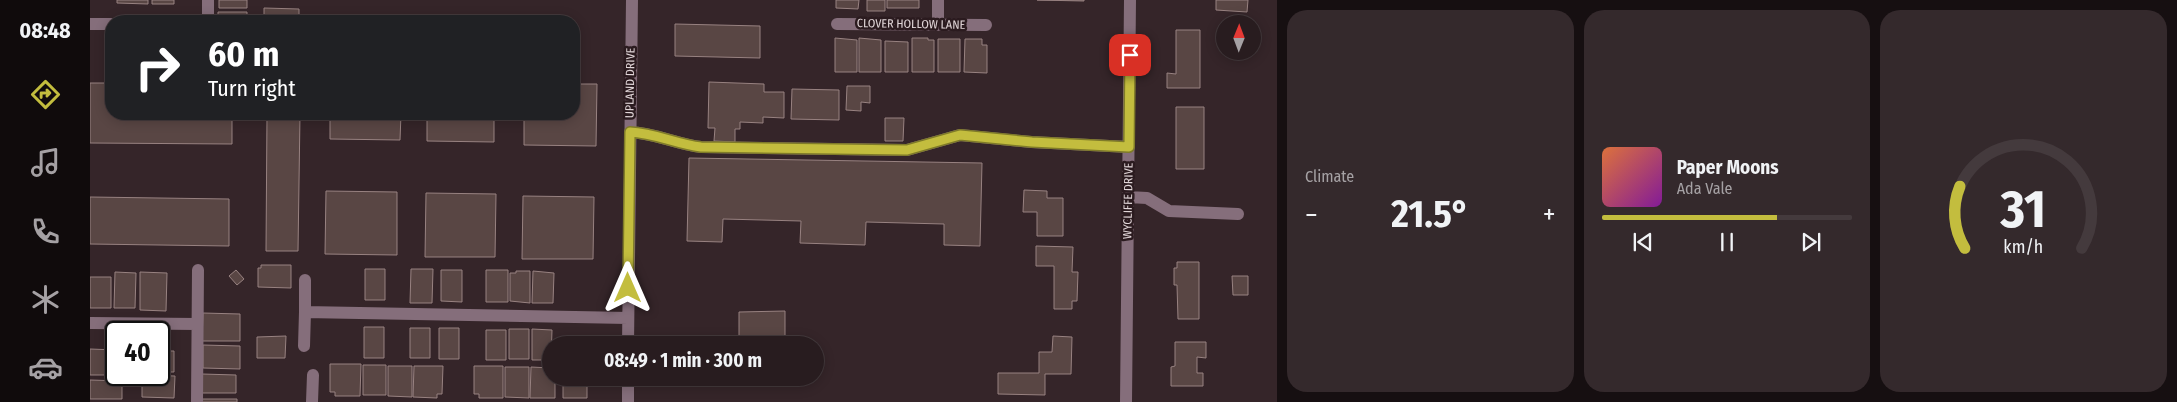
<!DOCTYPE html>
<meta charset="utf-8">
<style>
body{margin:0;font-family:"Fira Sans Condensed",sans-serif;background:#34292c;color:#f1f3f6;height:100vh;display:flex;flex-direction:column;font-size:19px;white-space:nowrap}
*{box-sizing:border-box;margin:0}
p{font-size:16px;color:#a5a1a4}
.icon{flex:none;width:28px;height:28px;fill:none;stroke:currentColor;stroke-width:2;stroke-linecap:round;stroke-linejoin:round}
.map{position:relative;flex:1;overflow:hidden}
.sheet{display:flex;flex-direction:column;gap:10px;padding:10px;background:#160f11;width:900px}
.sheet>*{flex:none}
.guide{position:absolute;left:15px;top:15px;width:475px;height:105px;border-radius:20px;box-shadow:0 2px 12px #0003,0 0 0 1px #443a3d;background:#202124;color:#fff;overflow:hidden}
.needle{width:32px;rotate:1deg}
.tools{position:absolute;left:1126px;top:15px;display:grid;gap:10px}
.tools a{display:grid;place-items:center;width:45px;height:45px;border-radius:50%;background:#281c1f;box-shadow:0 2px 12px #0003,0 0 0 1px #443a3d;font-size:25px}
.speed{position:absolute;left:15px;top:321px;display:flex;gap:10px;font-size:25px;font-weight:700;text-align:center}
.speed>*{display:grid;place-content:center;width:65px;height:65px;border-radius:50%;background:#281c1f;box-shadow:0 2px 12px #0003,0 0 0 1px #443a3d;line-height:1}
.speed .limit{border:2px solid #111;border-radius:8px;background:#fff;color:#111}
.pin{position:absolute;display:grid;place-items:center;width:42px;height:42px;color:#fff;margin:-21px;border-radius:10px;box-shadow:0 2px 8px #0006}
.me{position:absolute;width:55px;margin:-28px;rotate:0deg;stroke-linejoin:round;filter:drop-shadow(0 0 4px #0008)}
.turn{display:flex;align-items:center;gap:18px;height:105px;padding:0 20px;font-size:22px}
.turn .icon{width:65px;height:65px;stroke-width:2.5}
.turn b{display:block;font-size:35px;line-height:42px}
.big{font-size:38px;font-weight:700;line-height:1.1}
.sheet .card{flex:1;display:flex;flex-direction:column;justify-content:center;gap:8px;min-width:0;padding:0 18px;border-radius:20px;background:#34292c}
.sheet .dial{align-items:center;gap:0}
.dial svg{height:130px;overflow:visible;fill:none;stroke:#443a3d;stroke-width:7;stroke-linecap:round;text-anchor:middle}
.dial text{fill:#f1f3f6;stroke:none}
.song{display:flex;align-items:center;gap:15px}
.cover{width:60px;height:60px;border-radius:8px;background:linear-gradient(135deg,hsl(20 70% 55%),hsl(290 70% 35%))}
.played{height:5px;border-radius:2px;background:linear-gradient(90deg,#c3bd3e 70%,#443a3d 70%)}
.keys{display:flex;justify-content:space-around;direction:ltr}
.heat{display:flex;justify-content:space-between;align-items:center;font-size:28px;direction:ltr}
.sheet .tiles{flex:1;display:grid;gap:10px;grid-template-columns:repeat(3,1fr)}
.trip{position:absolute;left:452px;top:336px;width:282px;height:50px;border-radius:25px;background:#281c1f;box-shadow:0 2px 12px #0003,0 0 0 1px #443a3d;font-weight:700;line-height:50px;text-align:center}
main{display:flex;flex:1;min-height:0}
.dock{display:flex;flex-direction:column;width:90px;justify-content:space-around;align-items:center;background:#100b0c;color:#a5a1a4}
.dock .icon{width:35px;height:35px}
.dock .on{color:#c3bd3e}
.dock b{font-size:22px;color:#f1f3f6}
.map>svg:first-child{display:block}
</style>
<main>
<nav class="dock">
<b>08:48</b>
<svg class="icon on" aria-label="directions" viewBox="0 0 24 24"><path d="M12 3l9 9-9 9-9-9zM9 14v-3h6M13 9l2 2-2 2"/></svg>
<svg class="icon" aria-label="music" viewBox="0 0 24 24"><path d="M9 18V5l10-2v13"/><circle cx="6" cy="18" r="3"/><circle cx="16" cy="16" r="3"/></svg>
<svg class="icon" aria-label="phone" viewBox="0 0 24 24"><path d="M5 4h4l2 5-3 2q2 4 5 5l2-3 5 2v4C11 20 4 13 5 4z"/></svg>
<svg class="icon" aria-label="climate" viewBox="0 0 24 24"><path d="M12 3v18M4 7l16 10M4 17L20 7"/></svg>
<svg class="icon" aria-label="car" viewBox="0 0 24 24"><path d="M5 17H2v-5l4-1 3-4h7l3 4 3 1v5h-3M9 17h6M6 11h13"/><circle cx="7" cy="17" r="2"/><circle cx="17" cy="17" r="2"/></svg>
</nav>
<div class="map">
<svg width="1187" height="402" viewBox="0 0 1187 402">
<rect width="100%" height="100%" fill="#352529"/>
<path fill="#594644" stroke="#988281" d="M27,0h31v4l-31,-1z
M62,0h22v4h-22z
M129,0h28v8h-28z
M746,0h23l-1,9 -22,-1z
M777,0h18v11h-18z
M797,0h32v8h-32z
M947,0h47v1z
M1126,0h32l-1,12 -31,-2z
M174,8l35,1v12h-35z
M128,12h29v9h-29z
M1140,21h22v3h-22z
M585,24l85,2v32l-85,-2z
M484,26l1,1v33h-1z
M1086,30h24v58h-33v-15l9,1z
M745,38l22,2v32h-22z
M769,38l22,2v32h-22z
M822,38h16v2h6v32h-22z
M848,39h22v33h-22z
M875,39h17v6h5v28l-23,-1z
M795,41l23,1v30h-23z
M619,82l55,2v8h20v26l-21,-1v6l-23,-1v7h-5v13l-21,-1 1,-13h-7z
M0,83h21v31h121v30l-142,-1z
M484,84h23l-1,62 -72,-1v-31h50z
M757,86h23v17l-9,-1v9l-15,-1z
M702,89l47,1v30l-48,-1z
M1086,107h28v62h-28z
M177,114h33l-2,137h-32z
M240,114h71l-1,26 -70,-1z
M337,114h67v28l-67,-1z
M795,118h19l-1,23h-18z
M599,158l293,5 -2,83 -36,-1v-21l-78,-2 -1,23 -65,-2 1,-22 -78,-2 -1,23 -35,-1z
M934,190l23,1v7h16v38h-26v-24h-14z
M236,191l71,1v63l-72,-1z
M336,193l70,1 -1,63h-70z
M433,196l71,1 -1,62h-71z
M0,197l139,2v47l-139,-2z
M946,246l37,1 -1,25h6l-1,29h-5v8h-18v-43h-18z
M1087,262h22v57h-21l-1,-34h-3v-17h3z
M171,265h30v23l-33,-1v-19h3z
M275,269h20v31h-20z
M321,269h22l-1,34h-22z
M146,270l8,9 -7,6 -8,-9z
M351,270h21v32l-21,-1z
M396,270h22v32h-22z
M426,271h14v32l-20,-2v-28h6z
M443,271l21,2 -1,30h-21z
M25,272l21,1 -1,35h-21z
M50,272l27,1 -1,38 -26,-1z
M1142,276h16v19h-15z
M0,277h21v31h-21z
M695,311v26h-19l1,8h-28v-33z
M113,313l37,1v27h-38z
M274,327h20v31h-20z
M320,328h20v30h-20z
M349,328h20v31h-20z
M419,329h20v30h-20z
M442,329l20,1 -1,30h-19z
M396,330h20v30h-20z
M196,336l-1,22h-28v-21z
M963,336l19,1 -1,37h-26v21l-47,-1v-21h41v-21h13z
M1085,342h31v16l-9,-1v16h6v13h-32v-19l4,-1z
M113,345l37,1v23l-37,-1z
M0,349l26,1v25h12h-38z
M69,351h15v21h-15z
M240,364h31l-1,32h-25v-4h-5z
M273,365h23v30h-23z
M298,366h24v31l-24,-1z
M324,366h29l-1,28h-5v4l-24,-1z
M384,366h29v32h-24v-4h-5z
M415,367h24v31l-24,-1z
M441,367l20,1v10h4v20h-25z
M112,374l34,1v18h-34z
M52,375l33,1 -1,22 -32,-1z
M473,378h24v20h-24z
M0,380l32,1v18h-32z
M112,399h35v3h-35z"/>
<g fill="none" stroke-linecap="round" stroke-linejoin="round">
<path stroke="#856e7b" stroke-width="12" d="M118,21v-21
M0,24h21
M747,24l149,1
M848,25v-25
M540,132c25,1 46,12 71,15l206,3 53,-15 71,7 98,5
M1038,197l19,1 22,13 69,3
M215,280v32l323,6
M0,323l107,1
M538,345l4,-345
M214,346l1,-34
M107,402l1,-132
M222,402l1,-27
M538,402v-24
M1036,402l4,-402"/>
</g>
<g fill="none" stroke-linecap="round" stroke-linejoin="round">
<g stroke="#7f7b28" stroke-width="12">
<path id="route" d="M538,288l2,-156c25,1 46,12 71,15l206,3 53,-15 72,7 97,5 1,-92"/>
</g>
<use href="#route" stroke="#c3bd3e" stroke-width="9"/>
</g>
<g text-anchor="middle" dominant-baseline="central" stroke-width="5" stroke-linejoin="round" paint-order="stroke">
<g font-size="12" fill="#e0d5d7" stroke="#2b1b1f">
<text transform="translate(821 24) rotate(1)">CLOVER HOLLOW LANE</text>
<text transform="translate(540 83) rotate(-89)">UPLAND DRIVE</text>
<text transform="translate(1038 201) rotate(-89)">WYCLIFFE DRIVE</text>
</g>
</g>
</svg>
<div class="tools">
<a><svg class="needle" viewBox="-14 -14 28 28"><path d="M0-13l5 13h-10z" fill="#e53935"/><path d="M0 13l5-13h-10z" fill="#a5a1a4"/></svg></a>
</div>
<div class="speed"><div class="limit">40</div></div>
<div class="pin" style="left:1040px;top:55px;background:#d93025"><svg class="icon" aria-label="arrive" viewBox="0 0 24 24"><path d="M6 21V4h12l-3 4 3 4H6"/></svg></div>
<svg class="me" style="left:538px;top:288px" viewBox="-20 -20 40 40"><path d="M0-17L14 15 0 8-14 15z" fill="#c3bd3e" stroke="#fff" stroke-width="4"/></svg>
<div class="trip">08:49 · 1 min · 300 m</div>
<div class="guide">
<div class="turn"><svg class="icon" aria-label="right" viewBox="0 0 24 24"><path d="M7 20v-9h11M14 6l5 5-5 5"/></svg><div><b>60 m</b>Turn right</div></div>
</div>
</div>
<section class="sheet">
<div class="tiles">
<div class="card"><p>Climate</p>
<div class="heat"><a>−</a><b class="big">21.5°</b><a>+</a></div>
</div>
<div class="card">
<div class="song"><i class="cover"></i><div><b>Paper Moons</b><p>Ada Vale</p></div></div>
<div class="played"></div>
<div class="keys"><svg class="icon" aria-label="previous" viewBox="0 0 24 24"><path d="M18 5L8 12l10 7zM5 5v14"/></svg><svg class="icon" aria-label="pause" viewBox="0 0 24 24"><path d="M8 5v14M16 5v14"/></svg><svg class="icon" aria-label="next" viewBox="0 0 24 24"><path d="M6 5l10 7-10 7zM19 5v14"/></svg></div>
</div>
<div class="card dial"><svg viewBox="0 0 100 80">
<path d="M14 69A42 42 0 1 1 86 69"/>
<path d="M14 69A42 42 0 0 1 11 31" stroke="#c3bd3e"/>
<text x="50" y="56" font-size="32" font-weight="700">31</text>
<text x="50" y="72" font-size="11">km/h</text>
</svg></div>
</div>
</section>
</main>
